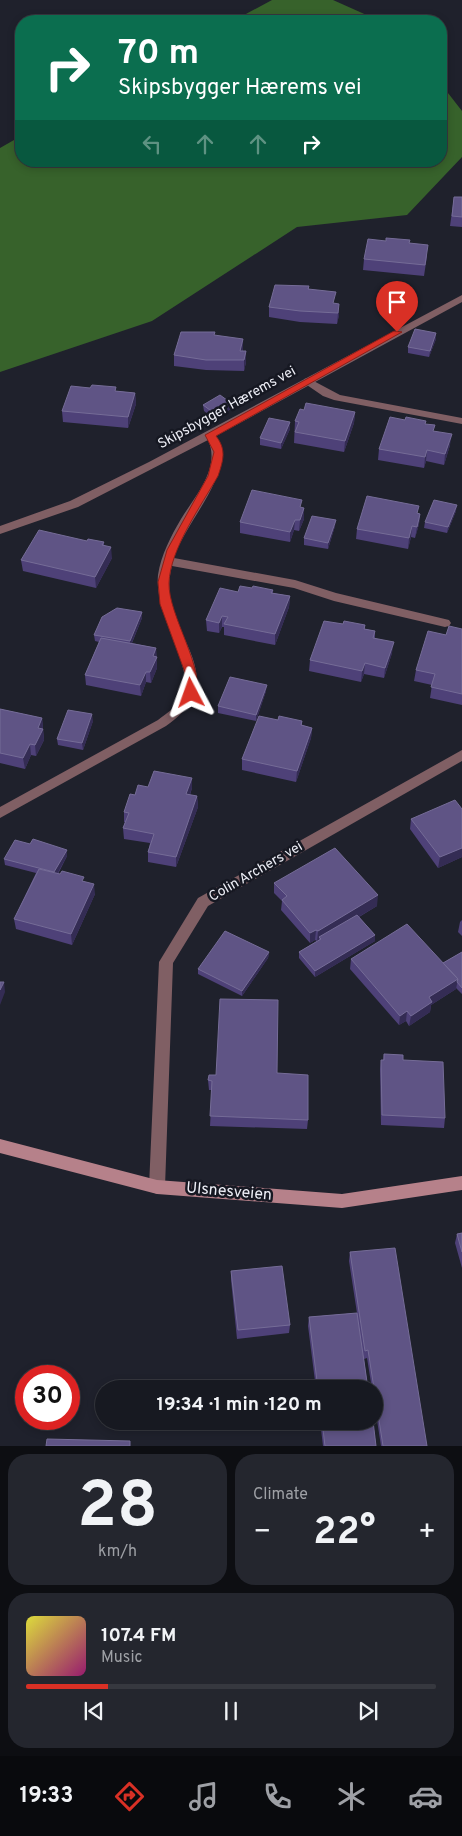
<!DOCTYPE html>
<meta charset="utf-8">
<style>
body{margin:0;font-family:Overpass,sans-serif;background:#24262e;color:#f1f3f6;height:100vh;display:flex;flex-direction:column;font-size:19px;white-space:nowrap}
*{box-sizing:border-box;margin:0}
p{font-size:16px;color:#9ea0a5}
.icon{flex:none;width:28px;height:28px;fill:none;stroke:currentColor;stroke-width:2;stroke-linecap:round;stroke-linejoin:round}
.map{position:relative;height:1446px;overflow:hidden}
.side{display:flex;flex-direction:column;gap:8px;padding:8px;background:#0d0e12;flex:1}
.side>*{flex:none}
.top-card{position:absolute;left:15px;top:15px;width:432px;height:152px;border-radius:20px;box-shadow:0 2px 8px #0003,0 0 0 1px #36383f;background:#0b6e4f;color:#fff;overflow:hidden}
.speed{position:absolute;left:15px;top:1365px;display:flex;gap:10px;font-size:25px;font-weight:700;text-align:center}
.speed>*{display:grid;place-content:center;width:65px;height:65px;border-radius:50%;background:#171921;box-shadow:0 2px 8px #0003,0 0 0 1px #36383f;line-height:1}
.speed .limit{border:8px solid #d22;background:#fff;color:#111}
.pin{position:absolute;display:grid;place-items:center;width:42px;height:42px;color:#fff;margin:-51px -21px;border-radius:50% 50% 50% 0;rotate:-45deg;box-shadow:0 0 5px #0007}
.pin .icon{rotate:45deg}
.me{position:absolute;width:55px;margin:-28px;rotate:356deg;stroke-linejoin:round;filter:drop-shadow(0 0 4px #0008)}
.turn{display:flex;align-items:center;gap:18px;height:105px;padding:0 20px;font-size:22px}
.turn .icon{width:65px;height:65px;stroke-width:2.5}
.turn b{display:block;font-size:35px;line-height:42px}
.lanes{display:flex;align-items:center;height:48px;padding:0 20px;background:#0003;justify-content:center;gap:25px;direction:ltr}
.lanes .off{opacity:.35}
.big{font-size:38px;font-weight:700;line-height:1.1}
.side .tile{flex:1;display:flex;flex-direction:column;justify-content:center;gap:8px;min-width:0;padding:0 18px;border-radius:20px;background:#24262e}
.side .dial{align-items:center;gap:0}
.dial b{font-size:65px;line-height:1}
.song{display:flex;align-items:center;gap:15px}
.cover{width:60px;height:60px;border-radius:8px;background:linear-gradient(135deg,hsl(60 70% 55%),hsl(320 70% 35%))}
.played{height:5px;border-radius:2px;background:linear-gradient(90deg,#d93025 20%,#36383f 20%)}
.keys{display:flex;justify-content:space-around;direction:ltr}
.heat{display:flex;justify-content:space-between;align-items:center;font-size:28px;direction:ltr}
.side .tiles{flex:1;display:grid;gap:8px;grid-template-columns:1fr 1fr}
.tile:last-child{grid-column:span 2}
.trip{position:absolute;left:95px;top:1380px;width:288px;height:50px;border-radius:25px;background:#171921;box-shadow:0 2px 8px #0003,0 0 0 1px #36383f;font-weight:700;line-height:50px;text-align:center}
.menu{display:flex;height:80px;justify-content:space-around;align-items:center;background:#090a0d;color:#9ea0a5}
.menu .icon{width:35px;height:35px}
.menu .selected{color:#d93025}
.menu b{font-size:22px;color:#f1f3f6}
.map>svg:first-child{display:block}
</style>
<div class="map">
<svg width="462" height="1446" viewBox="0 0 462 1446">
<rect width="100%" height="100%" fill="#1f212c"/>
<path fill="#37622b" d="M272,0h61l47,21h-147z
M441,84l21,27v46l-55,58 -110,12 -145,94 -152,51v-224l21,-12v25h420z"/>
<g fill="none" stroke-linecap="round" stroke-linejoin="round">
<path fill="#805f64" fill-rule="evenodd" d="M308,378l32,17 122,23v6l-128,-24 -11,-4 -19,-13v-4z"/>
<path fill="#805f64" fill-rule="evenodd" d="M462,295v7l-246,134c22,35 -31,85 -42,122l121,22 41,13 113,27 2,3 -2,3 -4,1 -111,-26 -40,-13 -122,-22c-19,66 69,107 -6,160l-166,92v-11l158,-87c9,-7 22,-15 26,-27 9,-28 -30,-78 -26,-118 3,-20 13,-39 23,-56 14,-23 40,-51 27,-79l-130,67 -78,27v-8l70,-25 79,-39z
M462,750v11l-254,145 -35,57 -8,224 -3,5 -5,2 -5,-2 -3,-5 10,-225 39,-64z"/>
<path fill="#b6818a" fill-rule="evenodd" d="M0,1139l157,41 185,14 120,-18v14l-120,18 -185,-14 -157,-41z"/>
</g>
<path fill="#4e4178" d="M454,197h8v30l-12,-1z
M410,243l17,13 -3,20 -61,-6 1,-11z
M309,286v3l26,15 4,11 -2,9 -37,-2 -31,-5v-10z
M215,336l28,13v2h3v11l-2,9 -38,-1 -32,-4v-11z
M436,339l-7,18 -21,-4v-6z
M117,391l18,2 1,11 -8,24 -65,-6 -1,-11z
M203,405l28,4 -17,10 -10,-8z
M355,412l-1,11 -10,29 -50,-9 1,-22z
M405,420l21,1 -1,3 25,21 -6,20 -18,-4 -2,7 -46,-8 1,-11z
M290,422v7l-9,20 -21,-4v-7z
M302,508h2v11l-5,12 -5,-1 -4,12 -50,-9v-11z
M456,511l-9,22 -23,-5 1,-6z
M418,513l2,1 -1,10 -4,14 -4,-1 -3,12 -52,-10 1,-10z
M335,526l-7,23 -24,-4v-7z
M87,541l17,1v4l8,12 -16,30 -73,-17 -2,-11z
M252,588l21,2v3l17,3 -1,11 -14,38 -51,-10v-8h-2l-3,6 -12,-2 -1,-11 32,-28z
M142,612v6l-10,25 24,5 1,20 -6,15 -5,-1 -5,14 -55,-11 -1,-10 14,-33 -4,-1 -1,-6z
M343,624l22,1v4l10,2v7l17,15 -8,25 -20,-4 -3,8 -52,-11 1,-11z
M462,629v76l-32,-7 2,-13 -18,-4 2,-11 30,-35z
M266,691l-10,30 -38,-8v-7z
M0,709l42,9 2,22 -8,16 -5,-1 -6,14 -25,-6z
M278,720l24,1v4l10,3 -1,10 -15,44 -54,-12v-11z
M93,721l-10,29 -25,-5 -1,-6z
M148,787l44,1 -2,7 7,1 1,11 -22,60 -28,-5v-10l2,-9 -26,-4 -1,-11 2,-6h-1v-10l11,-17z
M462,809v48l-24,11 -28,-39 1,-10z
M67,856l-9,18 27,8 10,12 -23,51 -56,-16 -2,-10 22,-46 -31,-8 -1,-6z
M274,883l103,23 -18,11 16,18v6l-60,36 -16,-19v-6l18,-11 -2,-1 -5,3 -29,-33 1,-9 -8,-8z
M462,920v16l-4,-4 2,-10z
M269,952l-1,6 -26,38 -44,-22v-5z
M462,952v42l-6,-6v1l-25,16 -1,7 -21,14 -3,-5 -7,4 -49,-56 1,-10 92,4z
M384,1054l61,64 -1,10 -63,-3 -1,-56 1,-9h2z
M277,1073l31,47 -1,9 -97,-3 2,-36h-3l-1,-10 8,-5z
M462,1233v35l-7,-25 2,-9z
M350,1252l77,194h-46l-7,-45v-12h-2l-5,-31 -3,1 4,30h-52l-8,-63 1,-9 48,-4 -8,-52z
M231,1271l59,54 -1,8 -52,6 -6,-59z
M320,1421h53l3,25h-53z"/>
<path fill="#342c54" d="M339,304v11l-2,9 1,-11z
M436,333v6l-7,18 1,-6z
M243,339v10l-3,12v-10z
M246,351v11l-2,9v-11z
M135,393l1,11 -8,24v-11z
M231,403v6l-17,10v-6z
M355,412l-1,11 -10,29 1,-11z
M290,422v7l-9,20v-6z
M452,434l-2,11 -6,20 1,-11z
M427,450l-1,11 -2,7 1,-11z
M457,505l-1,6 -9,22 1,-6z
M304,508v11l-5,12 1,-11z
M420,514l-1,10 -4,14 2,-11z
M295,520l-1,10 -4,12v-10z
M336,520l-1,6 -7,23v-6z
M412,526l-1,11 -3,12 1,-11z
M111,547l1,11 -16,30 -1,-11z
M290,596l-1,11 -14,38v-11z
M142,612v6l-12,29v-6z
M222,616v11l-3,6v-10z
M394,642l-2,11 -8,25 1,-10z
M156,648l1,20 -6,15 -1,-11 3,-16z
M365,663l-1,11 -3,8 1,-11z
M146,672v10l-5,14 -1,-11z
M267,685l-1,6 -10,30v-6z
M92,714l1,7 -10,29 -1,-7z
M42,718l2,22 -8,16 -1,-11 3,-17z
M312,728l-1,10 -15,44 1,-11z
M30,744l1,11 -6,14 -2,-11z
M192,778v10l-6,17v-11z
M197,796l1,11 -22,60v-10z
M462,848v9l-24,11 2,-11z
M67,850v6l-12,22 -1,-6z
M94,884l1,10 -23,51 -1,-11z
M378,895l-1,11 -56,33 -2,-2v3l-2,2 1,-11z
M316,930l-1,10 -5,3v-10z
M375,935v6l-60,36v-6z
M269,952l-1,6 -26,38v-5z
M458,979l-2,10 -25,16 -1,7 -21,14 2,-10 18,-19z
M4,982l1,10 -5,13v-15z
M407,1011l-1,10 -7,4 1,-9z"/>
<path fill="#5f5485" stroke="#756c97" d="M454,197h8v20l-10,-1z
M386,238l24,2 -1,3 19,2 -3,20 -61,-6 4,-20 18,2z
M275,285l34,1 -1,3 28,3 -3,11 6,1 -1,9 -38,-2 -31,-4z
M415,329l21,4 -6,18 -22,-4z
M181,332h34l-1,3 29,4 -3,12h6l-2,9h-38l-32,-5z
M92,385l24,2 -1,4 20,2 -7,24 -66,-6 9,-25 19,2z
M220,395l11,8 -17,10 -11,-8z
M306,403l49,9 -10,29 -50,-9 4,-10 -4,-1 5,-12 4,1z
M390,417l15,3 1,-3 20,4 -1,3 10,1 -2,6 19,3 -7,20 -18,-4 -2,7 -46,-8z
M269,418l21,4 -9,21 -21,-5z
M252,490l50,10 -2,7 4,1 -4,12h-5l-5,12 -50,-10z
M367,496l52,10 -2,7 3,1 -3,13 -5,-1 -3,12 -52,-9z
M434,500l23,5 -9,22 -23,-5z
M312,516l24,4 -8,23 -24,-5z
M39,530l48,11 1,-2 16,3 -2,3 9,2 -16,30 -74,-17z
M240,586l12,2 1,-2 20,4 -2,3 19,3 -15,38 -51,-10 4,-7 -6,-1 -3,7 -13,-3 14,-32 18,4z
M117,608l25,4 -12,29 -36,-6 8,-18z
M324,621l19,3 1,-3 21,4 -1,4 11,2 -2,7 21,4 -9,26 -20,-5 -3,8 -52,-11z
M449,626l13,3v65l-31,-7 4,-13 -19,-4 12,-39 18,4z
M101,638l55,10 -3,8 4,1 -7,15h-4l-6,13 -55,-10z
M230,677l37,8 -11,30 -38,-9z
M0,709l42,9 -4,10 5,1 -8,16 -5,-1 -7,14 -23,-5z
M68,710l24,4 -10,29 -25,-4z
M259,716l19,4 1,-4 23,5 -1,4 11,3 -15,43 -55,-12z
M154,771l38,7 -6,16 11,2 -21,61 -28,-5 6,-18 -31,-6 6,-15 -5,-1 6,-18 5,1 3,-10 10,2z
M455,800l7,9v39l-22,9 -29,-38z
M33,839l34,11 -13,22 -50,-13 11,-19 15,4z
M335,848l43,47 -60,36 -2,-1 -6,3 -28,-33 5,-4 -13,-13z
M39,869l21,5 2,-3 22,6 -2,4 12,3 -23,50 -57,-15z
M357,915l18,20 -60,36 -16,-19 22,-13 -2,-2z
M407,924l51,55 -29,18 3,5 -21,14 -4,-5 -7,5 -49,-57z
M225,931l44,21 -27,39 -44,-22z
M462,952v36l-5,-6 1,-3 -15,-16z
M0,982h4l-4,8z
M220,999l58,1 -1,73 31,2v45l-98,-4 2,-35 -4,-1 1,-5h7z
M384,1054l19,1v5l40,2 2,56 -63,-3 -1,-55h3z
M462,1233v19l-5,-18z
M395,1248l32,198h-44l-15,-96 -3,1 -15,-99z
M282,1266l8,59 -52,5 -7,-59z
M357,1313l11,76h-50l-9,-72z
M322,1421h51l3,25h-51z
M47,1439l83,2v5h-84z"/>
<path fill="#d93025" stroke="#8d1f18" d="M394,331l8,1 -186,104c11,14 7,25 2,40 -17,30 -48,73 -49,107 -1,32 38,89 26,113h-8v-18l-27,-74 -2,-22 9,-32 41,-74 6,-24 -9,-17z"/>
<g text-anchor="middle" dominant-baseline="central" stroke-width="5" stroke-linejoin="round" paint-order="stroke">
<g font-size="14" fill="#edeef6" stroke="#161822">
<text transform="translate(227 408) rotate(-29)">Skipsbygger Hærems vei</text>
<text transform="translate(256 872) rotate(-30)">Colin Archers vei</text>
</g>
<g font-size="16" fill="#edeef6" stroke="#161822">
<text transform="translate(229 1192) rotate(5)">Ulsnesveien</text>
</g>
</g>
</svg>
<div class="speed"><div class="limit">30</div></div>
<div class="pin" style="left:397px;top:332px;background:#d93025"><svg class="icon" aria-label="arrive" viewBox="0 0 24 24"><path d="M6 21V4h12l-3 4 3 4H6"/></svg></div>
<svg class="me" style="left:191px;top:693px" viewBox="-20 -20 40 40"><path d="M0-17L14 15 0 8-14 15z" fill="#d93025" stroke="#fff" stroke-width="4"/></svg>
<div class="trip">19:34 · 1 min · 120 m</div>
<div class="top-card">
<div class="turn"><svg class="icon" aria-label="right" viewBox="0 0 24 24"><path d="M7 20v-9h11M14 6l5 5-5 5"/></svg><div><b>70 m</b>Skipsbygger Hærems vei</div></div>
<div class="lanes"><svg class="icon off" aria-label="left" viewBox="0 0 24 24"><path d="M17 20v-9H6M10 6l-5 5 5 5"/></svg><svg class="icon off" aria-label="ahead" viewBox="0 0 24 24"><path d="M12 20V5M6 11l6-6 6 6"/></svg><svg class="icon off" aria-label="ahead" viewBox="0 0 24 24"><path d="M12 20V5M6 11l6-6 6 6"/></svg><svg class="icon" aria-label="right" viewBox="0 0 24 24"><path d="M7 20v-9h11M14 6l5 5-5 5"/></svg></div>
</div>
</div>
<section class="side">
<div class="tiles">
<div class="tile dial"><b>28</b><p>km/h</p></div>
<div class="tile"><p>Climate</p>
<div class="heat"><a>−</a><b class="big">22°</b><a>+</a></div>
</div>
<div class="tile">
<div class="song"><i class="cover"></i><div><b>107.4 FM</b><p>Music</p></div></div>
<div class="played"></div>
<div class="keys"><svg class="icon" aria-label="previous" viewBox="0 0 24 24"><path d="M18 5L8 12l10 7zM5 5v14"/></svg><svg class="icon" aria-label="pause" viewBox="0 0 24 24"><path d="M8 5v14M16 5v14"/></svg><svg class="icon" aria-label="next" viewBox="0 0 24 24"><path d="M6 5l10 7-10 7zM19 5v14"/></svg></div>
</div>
</div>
</section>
<nav class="menu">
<b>19:33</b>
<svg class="icon selected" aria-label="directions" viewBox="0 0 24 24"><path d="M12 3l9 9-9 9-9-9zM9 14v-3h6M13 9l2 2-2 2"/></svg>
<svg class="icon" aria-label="music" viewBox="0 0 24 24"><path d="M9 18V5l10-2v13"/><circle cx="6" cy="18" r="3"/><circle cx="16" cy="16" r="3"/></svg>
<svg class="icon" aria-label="phone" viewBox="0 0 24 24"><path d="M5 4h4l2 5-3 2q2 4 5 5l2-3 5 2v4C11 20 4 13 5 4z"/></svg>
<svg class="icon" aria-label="climate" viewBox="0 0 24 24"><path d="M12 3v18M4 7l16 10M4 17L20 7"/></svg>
<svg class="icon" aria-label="car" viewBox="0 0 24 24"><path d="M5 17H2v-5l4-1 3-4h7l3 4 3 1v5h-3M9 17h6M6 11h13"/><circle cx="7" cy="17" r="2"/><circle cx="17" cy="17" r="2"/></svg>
</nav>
